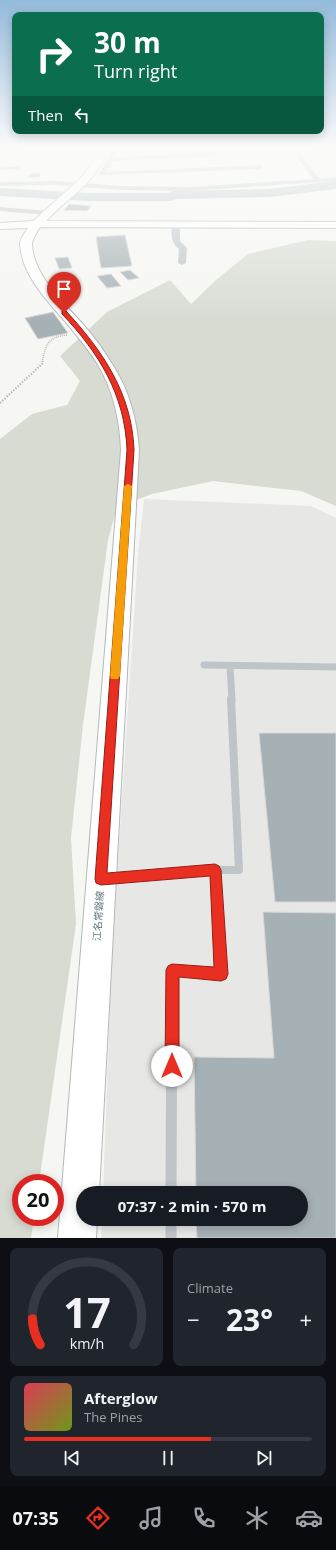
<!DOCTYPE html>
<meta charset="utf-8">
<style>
body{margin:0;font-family:"Open Sans","Noto Sans JP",sans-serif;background:#20242c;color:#f1f3f6;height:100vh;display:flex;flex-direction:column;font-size:15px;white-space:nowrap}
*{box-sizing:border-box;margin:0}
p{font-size:13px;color:#9ea1a6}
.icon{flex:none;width:22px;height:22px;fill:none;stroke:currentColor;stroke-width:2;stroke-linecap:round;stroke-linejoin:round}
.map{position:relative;height:1238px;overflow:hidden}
.drawer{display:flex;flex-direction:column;gap:10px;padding:10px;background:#0d0f14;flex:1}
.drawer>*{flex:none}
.top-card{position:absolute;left:12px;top:12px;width:312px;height:122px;border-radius:8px;box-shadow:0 2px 10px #0003;background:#0b6e4f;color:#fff;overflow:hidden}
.speed{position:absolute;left:12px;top:1174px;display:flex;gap:8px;font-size:20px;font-weight:700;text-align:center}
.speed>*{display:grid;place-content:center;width:52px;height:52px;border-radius:50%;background:#171b24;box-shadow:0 2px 10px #0003;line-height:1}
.speed .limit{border:6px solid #d22;background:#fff;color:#111}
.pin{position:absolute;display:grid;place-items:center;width:34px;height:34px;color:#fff;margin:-41px -17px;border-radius:50% 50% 50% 0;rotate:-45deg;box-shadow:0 0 4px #0007}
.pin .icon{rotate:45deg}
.me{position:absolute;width:44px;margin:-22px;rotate:0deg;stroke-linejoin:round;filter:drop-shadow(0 0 3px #0008)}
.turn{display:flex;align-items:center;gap:14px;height:84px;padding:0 16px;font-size:18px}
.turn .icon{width:52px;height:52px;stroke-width:2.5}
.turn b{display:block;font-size:28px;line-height:34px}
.then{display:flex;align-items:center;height:38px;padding:0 16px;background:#0003;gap:8px;font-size:15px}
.big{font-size:30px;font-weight:700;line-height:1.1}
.drawer .tile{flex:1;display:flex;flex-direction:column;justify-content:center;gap:6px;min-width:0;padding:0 14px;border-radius:8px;background:#20242c}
.drawer .dial{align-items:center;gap:0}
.dial svg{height:104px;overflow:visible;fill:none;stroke:#363941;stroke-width:7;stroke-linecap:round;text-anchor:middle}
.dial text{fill:#f1f3f6;stroke:none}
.song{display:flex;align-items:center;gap:12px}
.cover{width:48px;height:48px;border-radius:6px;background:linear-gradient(135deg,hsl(350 70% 55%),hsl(80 70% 35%))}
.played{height:4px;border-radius:2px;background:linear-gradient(90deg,#e82f21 65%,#363941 65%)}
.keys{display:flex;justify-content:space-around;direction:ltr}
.heat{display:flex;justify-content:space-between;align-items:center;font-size:22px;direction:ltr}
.drawer .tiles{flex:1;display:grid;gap:10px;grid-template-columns:1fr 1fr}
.tile:last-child{grid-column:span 2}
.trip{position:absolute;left:76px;top:1186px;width:232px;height:40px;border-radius:20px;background:#171b24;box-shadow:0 2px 10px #0003;font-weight:700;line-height:40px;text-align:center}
.menu{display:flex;height:64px;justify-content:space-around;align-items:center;background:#090b0e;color:#9ea1a6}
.menu .icon{width:28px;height:28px}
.menu .active{color:#e82f21}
.menu b{font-size:18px;color:#f1f3f6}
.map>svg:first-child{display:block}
</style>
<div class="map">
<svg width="336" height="1238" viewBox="0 0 336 1238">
<rect width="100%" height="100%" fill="#f6f6f3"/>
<path fill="#e7e7e6" d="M144,499l167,7 25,12v720h-235l1,-19h199v-26h-198l9,-242 26,-397z"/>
<path fill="#d7dbd2" d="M308,240l28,1v265l-35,-15 -88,-10 -61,13 -35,13 -9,33 -25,185 -12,113 5,86 -37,259h-18v34h13l-3,21h-31v-799l32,-25 35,-9 13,-24 -20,-25 47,-44 63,-32 21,24 25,-24 32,-26z"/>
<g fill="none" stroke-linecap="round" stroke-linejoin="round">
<path fill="#b4c5c6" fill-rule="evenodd" d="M336,181v8l-66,8 -94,2 -5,2h-83l-88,-5v-8l88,5h80l5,-2 97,-2z"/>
</g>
<path fill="#a6b1b5" stroke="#d8d7d5" d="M19,166v3l-19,1v-3z
M40,173v4l-12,1 1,-4z
M69,204l22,2 -4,5 -23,-1z
M125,235l7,31 -31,2 -5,-31z
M68,257l4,11 -13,1 -4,-11z
M130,270l9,8 -11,2 -8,-8z
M111,274l10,12 -14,2 -10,-12z
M53,312l15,21 -30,6 -13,-21z
M259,733h77v169h-61z
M263,912l73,1v325h-139l-1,-19h105v-26h-105l-2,-136 80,1z"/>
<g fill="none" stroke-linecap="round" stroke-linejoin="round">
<g stroke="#b2b8bb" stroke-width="2">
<path id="primary" d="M98,150h10c-13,34 -39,46 -62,71l290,1v6l-296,-1c-3,5 -8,12 -8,17 1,33 36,62 55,85 9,11 18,23 25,35 17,26 25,55 27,86l-40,743h-16v26h14l-1,19h-38l63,-788c-1,-30 -8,-61 -24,-87 -6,-9 -13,-19 -20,-27 -20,-27 -55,-55 -57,-92 0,-5 5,-12 8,-16l-28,1v-6l33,-2 47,-42 13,-17z"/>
</g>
<path stroke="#b6bbbd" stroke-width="1.5" stroke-dasharray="1 1" stroke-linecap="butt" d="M42,362c4,-17 5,-25 25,-27"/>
<path stroke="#b6bbbd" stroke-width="2" stroke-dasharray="1.5 1.5" stroke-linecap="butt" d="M0,403l42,-39 1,-3"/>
<path stroke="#bec4c7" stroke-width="7" d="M204,665l132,2
M230,666l2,34"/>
<path stroke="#bec4c7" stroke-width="8" d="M215,870l4,68
M107,878l108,-8h24l-8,-171"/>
<path stroke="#bec4c7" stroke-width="11" d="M171,1193l1,-223 49,5 -2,-38
M171,1219v19"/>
<path fill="#bec4c7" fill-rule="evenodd" d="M111,150h6l-2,7 136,-7 3,2 -3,2 -138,7 -7,11 154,-7 3,2 -3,2 -160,6 -1,-1 9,-15z
M291,150h6l22,28 17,-1v4l-146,10 -68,-1 -67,-5 -55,1v-4l55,-1 67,5 68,1 123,-8z
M0,207l48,4 4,2 -4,2 -48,-4z
M173,223h3l4,2v16l7,7 -1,15 -4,2 -4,-2 1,-14c-8,-6 -9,-16 -6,-26z"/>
<use href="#primary" fill="#fff" fill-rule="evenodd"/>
</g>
<linearGradient id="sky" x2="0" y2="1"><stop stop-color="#93bbda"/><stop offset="0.46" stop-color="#fbfbfa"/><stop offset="1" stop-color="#fbfbfa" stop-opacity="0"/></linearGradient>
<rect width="336" height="323" fill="url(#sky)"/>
<path fill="#e82f21" stroke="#971f15" d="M62,311h4c37,40 66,83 68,139l-27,423 108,-9 4,2 2,4 7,104 -2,5 -5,2 -42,-4v89l-2,5 -5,2 -5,-2 -2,-5 1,-96 2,-4 4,-2 42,3 -4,-91 -109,9 -5,-2 -1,-4 32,-429c-2,-55 -28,-97 -65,-136z"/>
<path fill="#f59e0b" d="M128,484l4,2 -12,190 -2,3h-7l-1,-3 14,-190z"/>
<g text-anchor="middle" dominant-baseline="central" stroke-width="4" stroke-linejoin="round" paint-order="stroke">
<g font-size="10" fill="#60767f" stroke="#fff">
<text transform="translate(98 916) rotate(-86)">江名常磐線</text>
</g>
</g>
</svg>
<div class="speed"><div class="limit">20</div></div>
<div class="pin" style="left:64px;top:313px;background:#d93025"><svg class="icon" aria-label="arrive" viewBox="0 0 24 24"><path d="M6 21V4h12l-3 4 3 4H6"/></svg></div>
<svg class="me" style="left:172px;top:1066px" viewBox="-20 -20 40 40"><circle r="19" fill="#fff"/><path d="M0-13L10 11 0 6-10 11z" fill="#e82f21"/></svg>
<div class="trip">07:37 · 2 min · 570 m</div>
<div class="top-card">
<div class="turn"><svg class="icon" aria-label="right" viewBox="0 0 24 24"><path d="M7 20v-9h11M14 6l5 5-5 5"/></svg><div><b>30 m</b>Turn right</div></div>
<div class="then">Then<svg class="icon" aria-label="left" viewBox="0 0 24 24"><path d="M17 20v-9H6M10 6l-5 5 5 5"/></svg></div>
</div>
</div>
<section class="drawer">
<div class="tiles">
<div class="tile dial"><svg viewBox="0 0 100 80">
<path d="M14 69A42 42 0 1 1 86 69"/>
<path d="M14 69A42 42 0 0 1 8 49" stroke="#e82f21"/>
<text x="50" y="56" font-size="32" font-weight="700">17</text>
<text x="50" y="72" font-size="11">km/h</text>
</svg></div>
<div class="tile"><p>Climate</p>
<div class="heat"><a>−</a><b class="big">23°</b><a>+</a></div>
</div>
<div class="tile">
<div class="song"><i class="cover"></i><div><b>Afterglow</b><p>The Pines</p></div></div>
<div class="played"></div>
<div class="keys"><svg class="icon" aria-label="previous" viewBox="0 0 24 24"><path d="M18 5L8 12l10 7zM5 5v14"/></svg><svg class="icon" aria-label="pause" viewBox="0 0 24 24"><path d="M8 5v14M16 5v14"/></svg><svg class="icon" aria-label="next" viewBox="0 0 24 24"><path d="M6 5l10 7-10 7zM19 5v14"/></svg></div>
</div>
</div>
</section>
<nav class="menu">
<b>07:35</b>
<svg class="icon active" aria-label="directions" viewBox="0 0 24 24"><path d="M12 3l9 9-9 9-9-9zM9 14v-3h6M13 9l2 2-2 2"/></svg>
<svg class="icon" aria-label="music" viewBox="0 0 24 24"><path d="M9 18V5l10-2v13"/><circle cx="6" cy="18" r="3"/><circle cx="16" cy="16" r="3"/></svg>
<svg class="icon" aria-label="phone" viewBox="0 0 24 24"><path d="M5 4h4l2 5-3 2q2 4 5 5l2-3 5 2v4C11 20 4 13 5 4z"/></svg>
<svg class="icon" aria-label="climate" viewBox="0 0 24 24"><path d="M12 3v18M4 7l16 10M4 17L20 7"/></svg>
<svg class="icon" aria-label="car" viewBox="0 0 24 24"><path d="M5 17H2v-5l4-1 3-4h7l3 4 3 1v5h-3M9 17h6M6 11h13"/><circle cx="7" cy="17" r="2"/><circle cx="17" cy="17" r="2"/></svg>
</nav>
